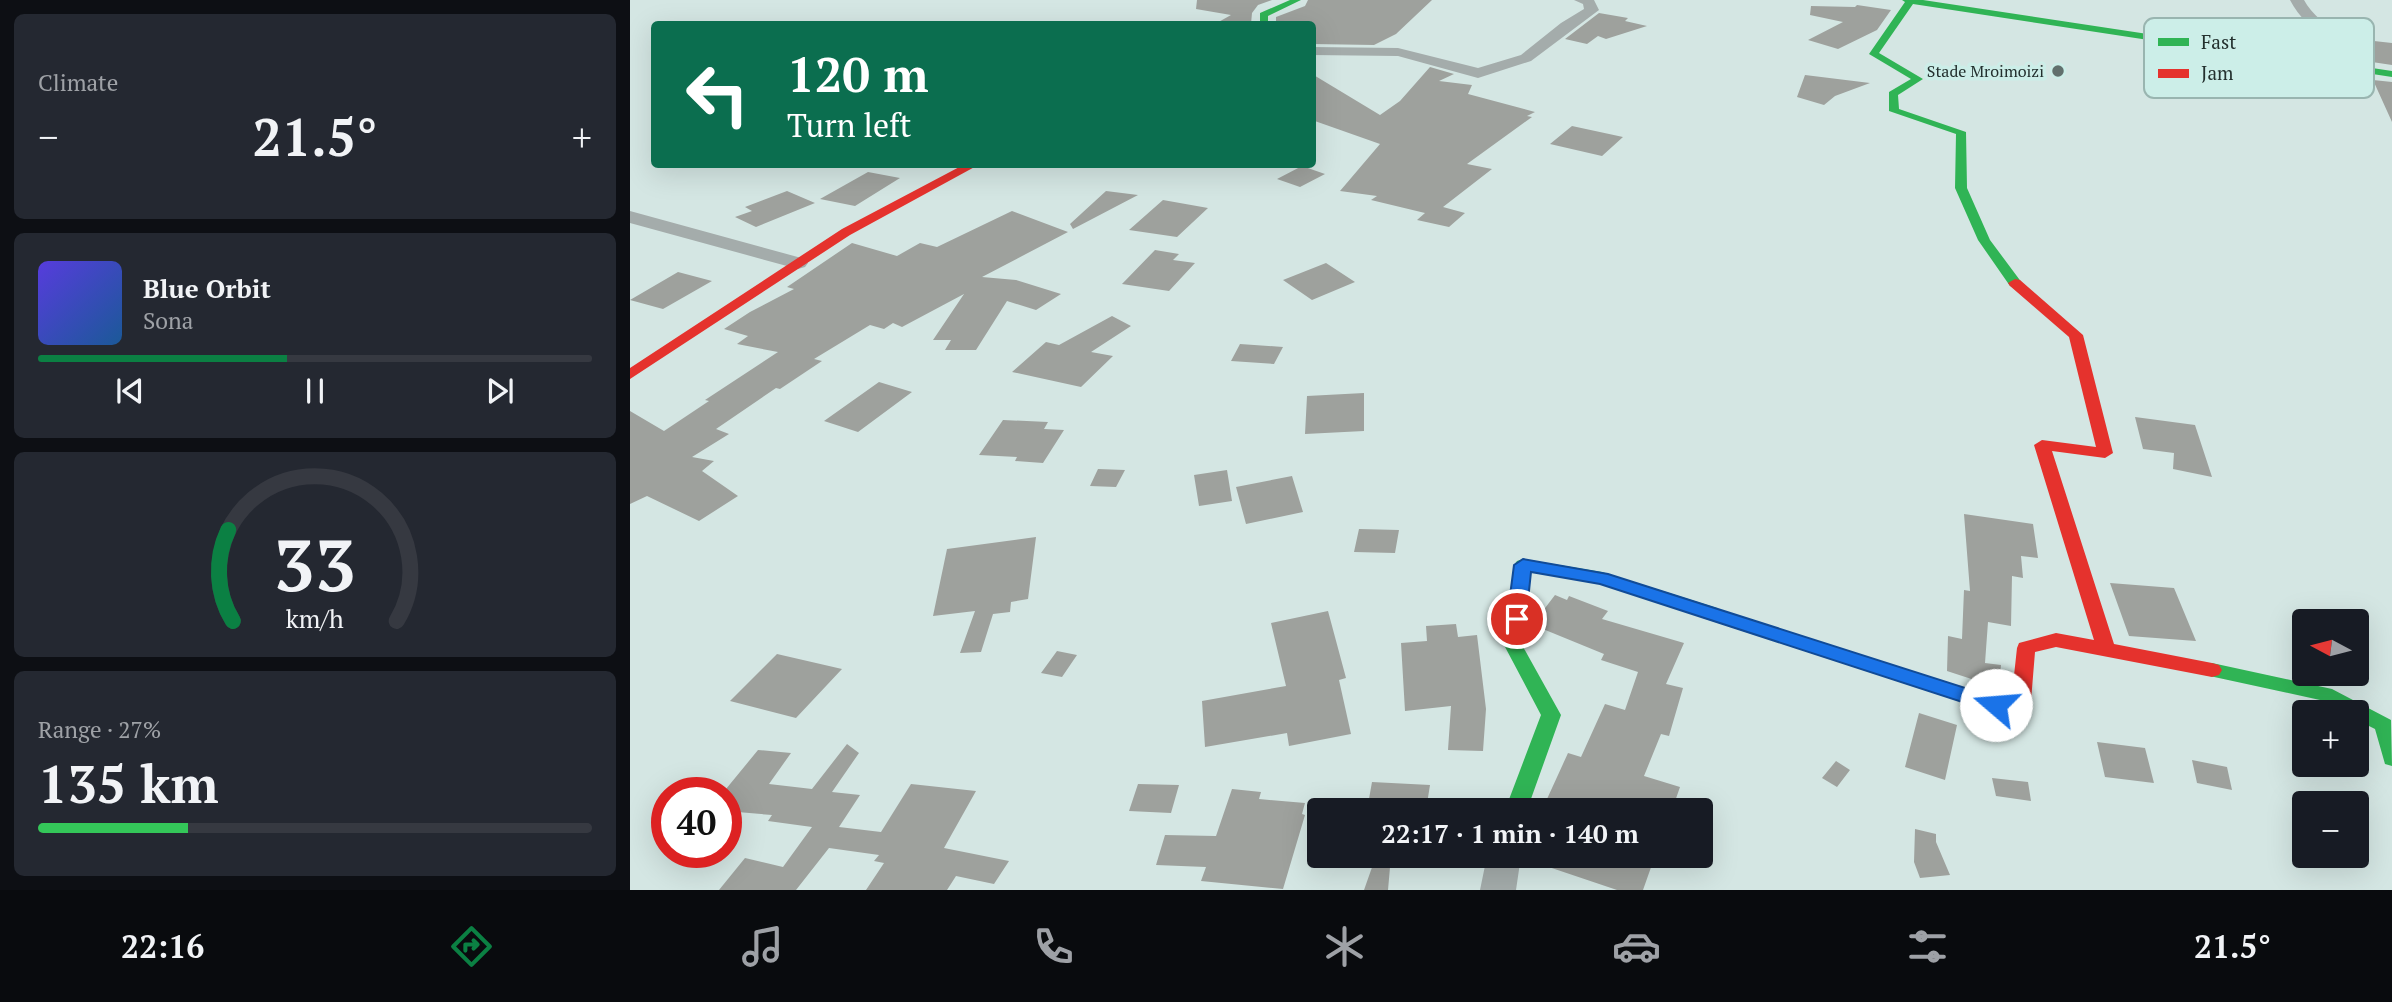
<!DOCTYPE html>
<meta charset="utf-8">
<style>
body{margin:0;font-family:"PT Serif",serif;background:#242831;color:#f1f3f6;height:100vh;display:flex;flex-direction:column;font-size:26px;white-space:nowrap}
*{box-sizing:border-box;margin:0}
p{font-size:23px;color:#9ea1a6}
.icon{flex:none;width:38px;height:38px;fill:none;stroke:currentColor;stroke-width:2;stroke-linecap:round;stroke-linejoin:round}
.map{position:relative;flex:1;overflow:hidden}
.drawer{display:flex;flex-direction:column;gap:14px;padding:14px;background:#0d0f14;width:630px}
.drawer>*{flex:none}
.hud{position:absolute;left:21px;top:21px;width:665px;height:147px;border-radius:7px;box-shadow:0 7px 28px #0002;background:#0b6e4f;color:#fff;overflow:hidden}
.needle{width:46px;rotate:277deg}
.controls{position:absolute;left:1662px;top:609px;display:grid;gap:14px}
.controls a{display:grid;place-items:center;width:77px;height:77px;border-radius:7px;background:#171b24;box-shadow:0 7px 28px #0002;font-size:35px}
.speed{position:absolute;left:21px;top:777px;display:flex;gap:14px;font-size:35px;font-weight:700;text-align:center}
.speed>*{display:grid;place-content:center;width:91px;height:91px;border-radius:50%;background:#171b24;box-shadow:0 7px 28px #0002;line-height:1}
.speed .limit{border:10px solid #d22;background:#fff;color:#111}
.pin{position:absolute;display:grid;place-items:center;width:60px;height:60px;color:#fff;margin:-30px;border:4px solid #fff;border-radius:50%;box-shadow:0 2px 7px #0007}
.me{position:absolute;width:77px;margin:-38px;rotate:288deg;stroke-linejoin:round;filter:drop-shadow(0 0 5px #0008)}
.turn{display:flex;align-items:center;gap:24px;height:147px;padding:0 21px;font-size:32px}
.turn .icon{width:91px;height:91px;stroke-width:2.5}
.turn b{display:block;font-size:49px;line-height:60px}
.big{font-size:52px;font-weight:700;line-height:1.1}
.drawer .widget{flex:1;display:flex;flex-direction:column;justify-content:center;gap:10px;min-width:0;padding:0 24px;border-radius:10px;background:#242831}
.drawer .dial{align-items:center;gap:0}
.dial svg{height:182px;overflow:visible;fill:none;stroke:#363941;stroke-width:7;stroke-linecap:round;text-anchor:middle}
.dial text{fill:#f1f3f6;stroke:none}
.song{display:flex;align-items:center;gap:21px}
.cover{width:84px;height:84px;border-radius:10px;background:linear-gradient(135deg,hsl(250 70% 55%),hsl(210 70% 35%))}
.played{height:7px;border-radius:4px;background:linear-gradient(90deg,#0b8043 45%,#363941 45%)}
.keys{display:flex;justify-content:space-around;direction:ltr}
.heat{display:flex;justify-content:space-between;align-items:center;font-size:38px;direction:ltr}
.charge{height:10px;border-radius:5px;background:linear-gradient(90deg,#34c759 27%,#363941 0)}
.trip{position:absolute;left:677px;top:798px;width:406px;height:70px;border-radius:7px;background:#171b24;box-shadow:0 7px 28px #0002;font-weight:700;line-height:70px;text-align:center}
.tab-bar{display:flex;height:112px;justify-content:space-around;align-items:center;background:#090b0e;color:#9ea1a6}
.tab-bar .icon{width:49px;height:49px}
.tab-bar .current{color:#0b8043}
.tab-bar b{font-size:32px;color:#f1f3f6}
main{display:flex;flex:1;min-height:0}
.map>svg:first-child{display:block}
</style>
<main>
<section class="drawer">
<div class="widget"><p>Climate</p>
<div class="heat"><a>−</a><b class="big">21.5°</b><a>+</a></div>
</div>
<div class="widget">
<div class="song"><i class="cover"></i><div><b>Blue Orbit</b><p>Sona</p></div></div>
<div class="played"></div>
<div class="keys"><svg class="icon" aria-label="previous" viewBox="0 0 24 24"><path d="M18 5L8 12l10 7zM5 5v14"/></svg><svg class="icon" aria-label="pause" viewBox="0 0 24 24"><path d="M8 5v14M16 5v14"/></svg><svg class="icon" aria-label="next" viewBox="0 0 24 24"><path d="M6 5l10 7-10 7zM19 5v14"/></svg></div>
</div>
<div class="widget dial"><svg viewBox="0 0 100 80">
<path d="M14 69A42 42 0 1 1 86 69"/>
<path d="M14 69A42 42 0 0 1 12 29" stroke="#0b8043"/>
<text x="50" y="56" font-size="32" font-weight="700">33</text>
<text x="50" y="72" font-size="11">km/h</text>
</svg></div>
<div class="widget"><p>Range · 27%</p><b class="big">135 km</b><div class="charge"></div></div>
</section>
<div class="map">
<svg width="1762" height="890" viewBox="0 0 1762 890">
<rect width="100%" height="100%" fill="#d4e6e3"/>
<path fill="#9ea19d" d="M567,0h75l-14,5 -6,8 -1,11h-36l16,-9 -35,-6z
M678,0h124l-36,34 -22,11 -62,-1v-20h-36v-7l29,-11z
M1227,5l34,5 -14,20 -39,19 -30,-9 35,-18 -33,-7 1,-9 44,1z
M969,13l29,5 -3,3 22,5 -41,13 -8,-3 -11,8 -22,-5z
M1717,38l45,5v22l-20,-3z
M800,67l24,7 -15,7 33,4 -4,9 67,18 -8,4 5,1 -65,47 25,5 -49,38 22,6 -16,14 -32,-7 8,-7 -54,-13 6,-4 -37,-5 40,-47 -68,-24v-46l68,41 20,-14z
M1175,75l65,8 -35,13 -11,9 -27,-8z
M1743,80l19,2v40z
M942,126l51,11 -21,19 -52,-12z
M672,166l23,8 -25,13 -23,-8z
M238,172l32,6 -45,28 -35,-7z
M157,191l28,12 -59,24 -21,-10 17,-6 -7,-4z
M476,191l32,4 -65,34 -3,-5z
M533,200l45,8 -31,29 -48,-7z
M382,211l56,21 -86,45 34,3 45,14 -25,16 -29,-9 -31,49h-31l6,-10h-18l31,-46 -62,33 -9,-4 -9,6 -14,-4 -56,34 8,2 -42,28 -4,-1 -60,41 13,5 -37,23 22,4 -12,10 36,25 -39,25 -52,-25 -17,8v-93l34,20 45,-30 -4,-1 73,-48 -41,-8 11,-8 -24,-7 26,-17 44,-23 -7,-2 65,-44 45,13 23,-13 17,4z
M525,250l24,4 -6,6 22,3 -26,28 -47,-7z
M696,263l29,19 -43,18 -29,-20z
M48,272l34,9 -49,28 -33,-9z
M482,316l19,10 -40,26 22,4 -32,31 -69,-15 34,-30 13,3z
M610,344l43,3 -9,17 -43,-3z
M249,382l33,10 -54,40 -34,-11z
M734,393v38l-59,3 2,-38z
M1505,417l60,8 17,52 -39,-8 1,-16 -31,-4z
M373,420l45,2 -4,7 20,1 -21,33 -28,-2 2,-4 -38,-2z
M468,469l27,1 -9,17 -26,-1z
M597,470l5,31 -33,5 -5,-31z
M662,476l11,36 -57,12 -10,-37z
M1334,514l69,10 5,34 -17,-2 2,22 -11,-2 -1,50 -23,-4 -3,41 16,2 -2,23 -52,-17 1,-35 14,3 2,-49 6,1z
M729,529l40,1 -4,23 -41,-1z
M406,537l-8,62 -17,3 -1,10 -17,2 -12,38 -21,1 15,-42 -42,5 14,-67z
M1480,583l64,5 22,53 -67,-5z
M925,595l12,5 2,-4 39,15 -6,8 82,24 -18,41 17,4 -14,48 -8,-2 -17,42 36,11 -8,23h-130l26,-57 13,4 24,-53 20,6 13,-38 -37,-12 3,-6 -66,-27 1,-11z
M698,611l18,67 -7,2 12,54 -62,12 -2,-13 -82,14 -3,-46 84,-15 -15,-63z
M826,624l2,13 19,-2 9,74 -3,42 -35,-1 3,-44 -46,5 -4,-68 26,-2 -1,-15z
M427,651l20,4 -15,22 -21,-4z
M147,654l65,15 -46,49 -66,-17z
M1289,713l38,12 -12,55 -40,-13z
M1467,742l48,6 9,35 -49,-6z
M217,744l12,9 -27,39 28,3 -21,32 42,5 30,-48 65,7 -32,57 65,13 -15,23 -38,-8 -9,14h-81l18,-27 -10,-2 5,-6 -50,-7 -33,42h-77l26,-32 38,9 29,-40 -44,-6 4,-6 -46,-4v-22l32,-39 33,3 -22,31 43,5z
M1562,760l35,7 5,23 -35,-7z
M1206,761l14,9 -13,17 -15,-9z
M1362,778l36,4 3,19 -35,-5z
M742,782l58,3 -4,25h-59z
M508,784l41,1 -8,28 -42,-2z
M602,789l29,3 -2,7 46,4 -3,11 3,1 -22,74 -82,-8 5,-14 -50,-2 9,-30 51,1z
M1285,829l21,5v8l14,33 -30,3 -6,-16z
M746,856h15l-3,34h-24z
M896,856h129l-12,34h-26l-92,-31z"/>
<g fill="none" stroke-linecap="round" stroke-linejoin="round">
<path fill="#a4acab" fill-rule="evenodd" d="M944,0h20l5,10 -68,51 -53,17 -80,-22 -86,-1v-8l86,1 80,20 43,-13 40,-32 23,-14 -1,-5z
M1660,0h14c15,28 63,48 69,70l-3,3h-10c-16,-28 -52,-38 -70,-73z
M0,211l175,48 3,4 -3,4 -7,2 -168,-46z
M857,856h34l-5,34h-36z"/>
<path fill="#30b455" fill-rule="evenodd" d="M660,0h11l-33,16v8h-8v-11z
M1272,0h21l469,71v6l-479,-73 -34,49 44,26 -25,16 1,14 67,23 1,56 23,52 32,43 -7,4 -5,-1 -32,-46 -23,-52 1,-54 -67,-23v-19l22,-13 -42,-25 36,-52z
M893,559l79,13 115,36 2,5 -2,5 -7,1 -110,-35 -69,-12 -9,73 39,70 -34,95h-22l36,-95 -37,-70 10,-80 3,-4z
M1582,663l120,26 59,31 1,46 -7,-2 -10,-35 -18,-9v-8h-14l-23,-12 -115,-25 -3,-5 3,-5z"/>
<path fill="#e5322d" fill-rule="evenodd" d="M335,164h15l-130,71 -220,144v-11l212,-139z
M1385,279l5,1 63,55 30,118 -8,5 -53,-7 62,193 98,19 7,2 3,5 -3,5 -7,2 -156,-30 -21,5 -5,61 -3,5 -7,3 -317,-103 -2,-5 2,-5 7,-1 301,96 6,-55 2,-5 37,-10 38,7 -60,-195 8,-5 54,7 -27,-110 -59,-51 -2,-3z"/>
</g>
<path fill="#1a73e8" stroke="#114b97" stroke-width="2" d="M893,559l85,15 395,126 3,5 -3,6 -7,2 -396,-129 -69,-12 -5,47 -3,4h-13l-3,-4 7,-54z"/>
<circle fill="#61706d" stroke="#cceee8" stroke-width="2.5" cx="1428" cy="71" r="7"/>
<g text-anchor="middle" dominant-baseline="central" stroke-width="7" stroke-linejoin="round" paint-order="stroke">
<g font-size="16" fill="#23302e" stroke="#cceee8" text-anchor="end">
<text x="1414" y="71">Stade Mroimoizi</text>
</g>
</g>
<rect x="1514" y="18" width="230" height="80" rx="10" fill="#cceee8" stroke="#99b5b0" stroke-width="2"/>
<rect x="1528" y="38" width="31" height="8" fill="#30b455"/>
<rect x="1528" y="69" width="31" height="9" fill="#e5322d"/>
<g font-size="19" fill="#23302e">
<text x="1571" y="49">Fast</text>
<text x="1571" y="80">Jam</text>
</g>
</svg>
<div class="controls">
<a><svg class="needle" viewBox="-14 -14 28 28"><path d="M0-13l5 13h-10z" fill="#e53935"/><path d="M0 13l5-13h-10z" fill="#9ea1a6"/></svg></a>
<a>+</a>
<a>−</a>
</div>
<div class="speed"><div class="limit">40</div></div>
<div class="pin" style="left:887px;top:619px;background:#d93025"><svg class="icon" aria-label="arrive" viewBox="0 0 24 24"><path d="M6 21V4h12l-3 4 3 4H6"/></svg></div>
<svg class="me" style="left:1366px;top:705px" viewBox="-20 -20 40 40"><circle r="19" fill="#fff"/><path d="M0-13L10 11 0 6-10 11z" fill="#1a73e8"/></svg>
<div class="trip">22:17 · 1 min · 140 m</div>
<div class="hud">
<div class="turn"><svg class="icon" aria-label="left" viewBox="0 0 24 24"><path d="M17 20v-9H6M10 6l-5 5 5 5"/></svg><div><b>120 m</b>Turn left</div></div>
</div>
</div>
</main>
<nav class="tab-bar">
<b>22:16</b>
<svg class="icon current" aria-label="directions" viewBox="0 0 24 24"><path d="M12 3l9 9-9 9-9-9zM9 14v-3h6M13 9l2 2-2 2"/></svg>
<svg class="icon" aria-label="music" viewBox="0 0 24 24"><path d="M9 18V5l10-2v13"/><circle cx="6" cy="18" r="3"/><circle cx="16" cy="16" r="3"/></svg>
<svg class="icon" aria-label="phone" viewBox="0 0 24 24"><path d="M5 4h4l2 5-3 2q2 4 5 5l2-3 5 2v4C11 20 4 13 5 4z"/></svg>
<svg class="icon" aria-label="climate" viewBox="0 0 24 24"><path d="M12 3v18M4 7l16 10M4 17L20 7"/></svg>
<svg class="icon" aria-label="car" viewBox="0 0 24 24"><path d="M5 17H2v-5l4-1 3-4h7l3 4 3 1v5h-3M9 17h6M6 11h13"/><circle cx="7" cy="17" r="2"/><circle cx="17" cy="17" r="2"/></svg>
<svg class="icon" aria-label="filters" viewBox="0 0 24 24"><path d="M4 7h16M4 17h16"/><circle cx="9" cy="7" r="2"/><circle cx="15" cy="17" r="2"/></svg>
<b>21.5°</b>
</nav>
